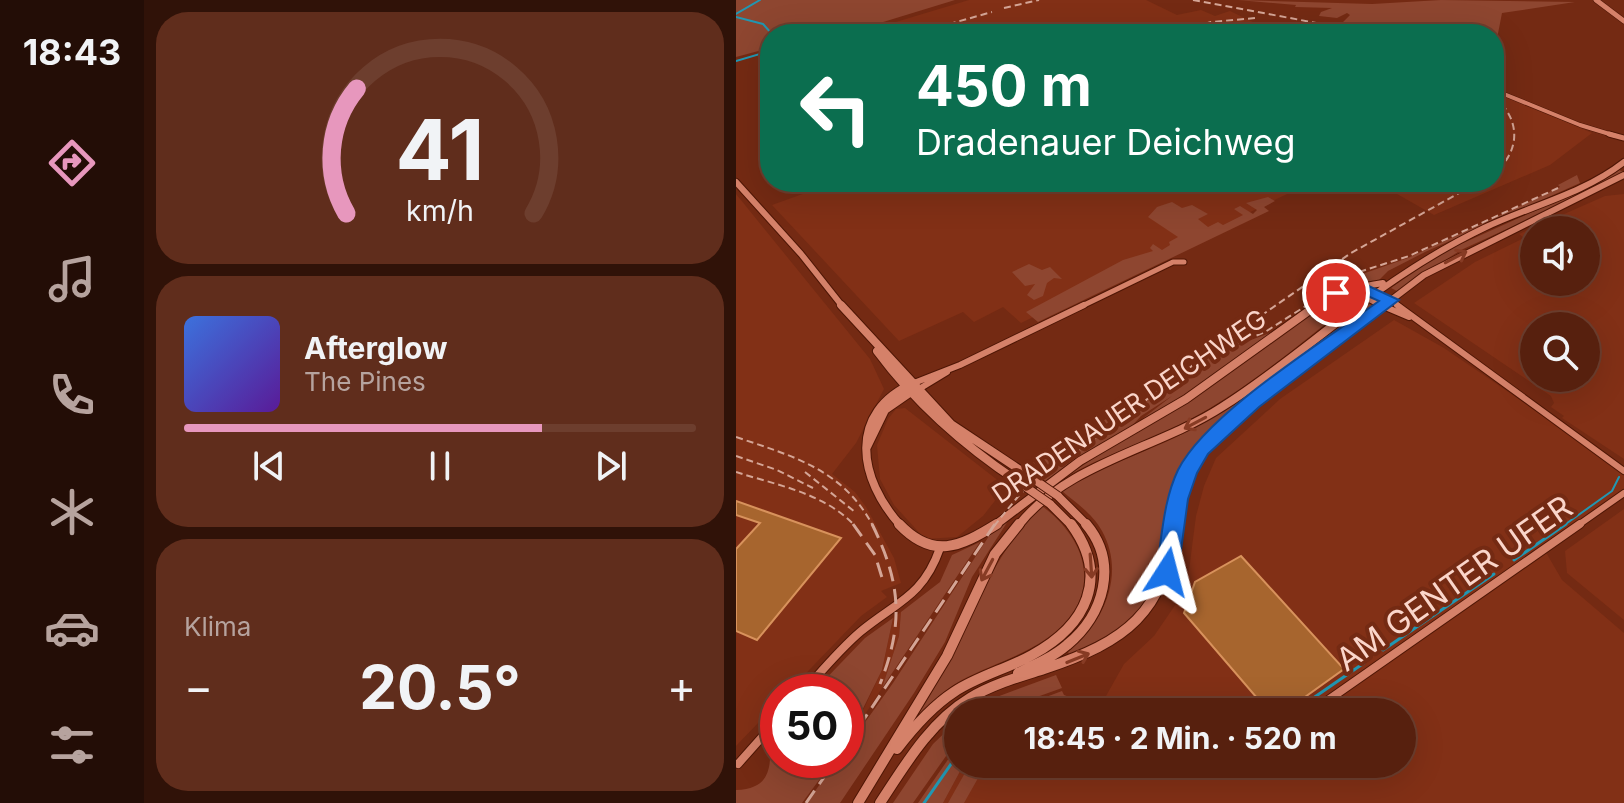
<!DOCTYPE html>
<html lang="de">
<meta charset="utf-8">
<style>
body{margin:0;font-family:Inter,sans-serif;background:#602d1c;color:#f1f3f6;height:100vh;display:flex;flex-direction:column;font-size:30px;white-space:nowrap}
*{box-sizing:border-box;margin:0}
p{font-size:26px;color:#b6a39e}
.icon{flex:none;width:44px;height:44px;fill:none;stroke:currentColor;stroke-width:2;stroke-linecap:round;stroke-linejoin:round}
.map{position:relative;flex:1;overflow:hidden}
.panel{display:flex;flex-direction:column;gap:12px;padding:12px;background:#301208;width:592px}
.panel>*{flex:none}
.banner{position:absolute;left:24px;top:24px;width:744px;height:168px;border-radius:32px;box-shadow:0 8px 32px #0002,0 0 0 2px #6d3e2e;background:#0b6e4f;color:#fff;overflow:hidden}
.buttons{position:absolute;left:784px;top:216px;display:grid;gap:16px}
.buttons a{display:grid;place-items:center;width:80px;height:80px;border-radius:50%;background:#57200e;box-shadow:0 8px 32px #0002,0 0 0 2px #6d3e2e;font-size:40px}
.speed{position:absolute;left:24px;top:674px;display:flex;gap:16px;font-size:40px;font-weight:700;text-align:center}
.speed>*{display:grid;place-content:center;width:104px;height:104px;border-radius:50%;background:#57200e;box-shadow:0 8px 32px #0002,0 0 0 2px #6d3e2e;line-height:1}
.speed .limit{border:12px solid #d22;background:#fff;color:#111}
.pin{position:absolute;display:grid;place-items:center;width:68px;height:68px;color:#fff;margin:-34px;border:4px solid #fff;border-radius:50%;box-shadow:0 2px 8px #0007}
.me{position:absolute;width:88px;margin:-44px;rotate:9deg;stroke-linejoin:round;filter:drop-shadow(0 0 6px #0008)}
.turn{display:flex;align-items:center;gap:28px;height:168px;padding:0 24px;font-size:36px}
.turn .icon{width:104px;height:104px;stroke-width:2.5}
.turn b{display:block;font-size:56px;line-height:68px}
.big{font-size:60px;font-weight:700;line-height:1.1}
.panel .tile{flex:1;display:flex;flex-direction:column;justify-content:center;gap:12px;min-width:0;padding:0 28px;border-radius:32px;background:#602d1c}
.panel .dial{align-items:center;gap:0}
.dial svg{height:208px;overflow:visible;fill:none;stroke:#6d3e2e;stroke-width:7;stroke-linecap:round;text-anchor:middle}
.dial text{fill:#f1f3f6;stroke:none}
.song{display:flex;align-items:center;gap:24px}
.cover{width:96px;height:96px;border-radius:12px;background:linear-gradient(135deg,hsl(220 70% 55%),hsl(270 70% 35%))}
.played{height:8px;border-radius:4px;background:linear-gradient(90deg,#e797bd 70%,#6d3e2e 70%)}
.keys{display:flex;justify-content:space-around;direction:ltr}
.heat{display:flex;justify-content:space-between;align-items:center;font-size:44px;direction:ltr}
.trip{position:absolute;left:208px;top:698px;width:472px;height:80px;border-radius:40px;background:#57200e;box-shadow:0 8px 32px #0002,0 0 0 2px #6d3e2e;font-weight:700;line-height:80px;text-align:center}
main{display:flex;flex:1;min-height:0}
.tab-bar{display:flex;flex-direction:column;width:144px;justify-content:space-around;align-items:center;background:#230d06;color:#b6a39e}
.tab-bar .icon{width:56px;height:56px}
.tab-bar .current{color:#e797bd}
.tab-bar b{font-size:36px;color:#f1f3f6}
.map>svg:first-child{display:block}
</style>
<main>
<nav class="tab-bar">
<b>18:43</b>
<svg class="icon current" aria-label="directions" viewBox="0 0 24 24"><path d="M12 3l9 9-9 9-9-9zM9 14v-3h6M13 9l2 2-2 2"/></svg>
<svg class="icon" aria-label="music" viewBox="0 0 24 24"><path d="M9 18V5l10-2v13"/><circle cx="6" cy="18" r="3"/><circle cx="16" cy="16" r="3"/></svg>
<svg class="icon" aria-label="phone" viewBox="0 0 24 24"><path d="M5 4h4l2 5-3 2q2 4 5 5l2-3 5 2v4C11 20 4 13 5 4z"/></svg>
<svg class="icon" aria-label="climate" viewBox="0 0 24 24"><path d="M12 3v18M4 7l16 10M4 17L20 7"/></svg>
<svg class="icon" aria-label="car" viewBox="0 0 24 24"><path d="M5 17H2v-5l4-1 3-4h7l3 4 3 1v5h-3M9 17h6M6 11h13"/><circle cx="7" cy="17" r="2"/><circle cx="17" cy="17" r="2"/></svg>
<svg class="icon" aria-label="filters" viewBox="0 0 24 24"><path d="M4 7h16M4 17h16"/><circle cx="9" cy="7" r="2"/><circle cx="15" cy="17" r="2"/></svg>
</nav>
<section class="panel">
<div class="tile dial"><svg viewBox="0 0 100 80">
<path d="M14 69A42 42 0 1 1 86 69"/>
<path d="M14 69A42 42 0 0 1 18 21" stroke="#e797bd"/>
<text x="50" y="56" font-size="32" font-weight="700">41</text>
<text x="50" y="72" font-size="11">km/h</text>
</svg></div>
<div class="tile">
<div class="song"><i class="cover"></i><div><b>Afterglow</b><p>The Pines</p></div></div>
<div class="played"></div>
<div class="keys"><svg class="icon" aria-label="previous" viewBox="0 0 24 24"><path d="M18 5L8 12l10 7zM5 5v14"/></svg><svg class="icon" aria-label="pause" viewBox="0 0 24 24"><path d="M8 5v14M16 5v14"/></svg><svg class="icon" aria-label="next" viewBox="0 0 24 24"><path d="M6 5l10 7-10 7zM19 5v14"/></svg></div>
</div>
<div class="tile"><p>Klima</p>
<div class="heat"><a>−</a><b class="big">20.5°</b><a>+</a></div>
</div>
</section>
<div class="map">
<svg width="888" height="803" viewBox="0 0 888 803">
<rect width="100%" height="100%" fill="#742a13"/>
<path fill="#823016" fill-rule="evenodd" d="M233,0h177l31,15 24,-5 14,6 15,-5 48,23h-422z
M758,91l98,42 -42,32 -116,50 -58,-33h118z
M100,182h476l-291,141 -18,-16 -29,15 -11,-10 -64,29 -127,-136z
M0,194l134,165 14,30 -28,54 -24,31 23,18 11,15 28,51 7,25 -20,8 6,6 -26,19 -73,76h-10v10l-42,44z
M888,194v265l-62,-41 2,-2 -13,-9 3,-4 -3,-7 -137,-93 61,-41 49,-24 -5,-4 86,-38zM798,230h52v52h-52zM798,326h52v52h-52z
M658,320l50,28 180,123v22l-80,56 18,31 62,53v170h-681l21,-39h148l15,6 3,-6h272v-52h-305l27,-48 30,-28 26,-38 8,-20 8,-62 8,-30 12,-28 64,-59z
M169,408l95,74 1,11 -18,23 -26,21 -32,2 -31,-34 -14,-26 -3,-34 11,-26 8,-10z
M888,509v111l-57,-47 -2,-22z
M165,612l-2,24 -17,52 -31,48 31,-66 11,-52z"/>
<path fill="#8e4630" d="M0,0h219l-111,34h-74l-5,3 5,11 -34,9z
M502,0l134,4 69,-4 134,2 -73,11 -8,41v-20h-130l-23,-10 9,-9 -3,-2 -10,5 -18,-2 2,-4 11,-4 -37,-1 1,-2z
M883,170l5,2 -25,15 -138,63 -64,41 -6,-3 50,-35 160,-72z
M841,175l3,8 -155,69 -37,19 -10,10 -42,7 -32,21 44,-30 60,-21 152,-71 -2,-2z
M532,197l7,4 -11,6 5,4 -231,111 -12,-10 97,-52 30,-9 -3,-3 3,-4 9,6 8,-5 -1,-3 9,-5 -30,-20 9,-10 15,-5 10,6 10,-3 16,9 -10,5 10,8 10,-5 5,3 20,-10 -9,-6 6,-3 13,8 4,-4 -11,-7z
M293,264l13,6 8,-3 12,12 -8,-1 -7,5 -4,13 -9,4 -7,-5 8,-11 -10,2 -13,-14z
M607,297l8,3 -3,6c-51,40 -103,85 -161,115 -40,21 -84,34 -123,57l234,-157 35,-22z
M633,304l7,2c-32,25 -65,50 -97,74 -30,21 -61,41 -84,70 -24,31 -23,68 -29,105 -8,51 -52,82 -96,101l-2,-4c36,-29 58,-78 34,-121 -9,-17 -26,-28 -40,-40 44,-28 93,-41 138,-66 60,-33 111,-83 169,-121z
M537,332l-106,75 -25,12 30,-23 -31,20 -13,14 -56,31 -26,20 -5,-3 156,-113 21,-13z
M400,401l-98,75 -15,-10 12,-4z
M306,506c51,38 61,96 1,135 -26,17 -56,25 -83,40 -16,9 -29,23 -43,35 46,-68 65,-152 125,-210z
M272,521l-36,56 -27,65 -31,51 -74,110h-34l32,-43h8v-11l47,-66 98,-150z
M244,542l-98,146 17,-52 2,-24 39,-30 12,-27z
M157,618l-11,52 -36,73v-51h-33l52,-54z
M320,675l6,13 -67,24h-26l25,-14z
M326,691l2,4 45,17h-103z
M222,720v19l-45,64h-20l40,-59z
M42,730v30h56l-32,43h-66v-13c48,-2 26,-40 42,-60z
M222,745v19h6l-21,39h-25z
M234,764h16l-22,39h-16z"/>
<g fill="none" stroke-linecap="round" stroke-linejoin="round">
<path stroke="#2197b2" stroke-width="2" d="M0,14l24,-14
M0,17l27,7 9,10
M0,61l34,-10
M827,526l49,-35 7,-14"/>
<path stroke="#2197b2" stroke-width="3" d="M778,560l52,-36
M647,650l111,-76
M557,712l71,-49
M188,803l34,-49"/>
</g>
<path fill="#a7652e" stroke="#d8925c" stroke-width="2" d="M0,501l105,37 -84,102 -21,-9v-82l24,-26 -24,-8z
M505,556l103,113 -60,43h-15l-85,-99 11,-31z"/>
<g fill="none" stroke-linecap="round" stroke-linejoin="round">
<g stroke="#4e1605" stroke-width="5">
<path id="street-far3" d="M554,34l25,-8 23,8
M758,90l86,35 36,11"/>
</g>
<g stroke="#4e1605" stroke-width="7">
<path id="street-far2" d="M873,134l15,4
M655,300l9,7
M344,307l93,-45h11"/>
</g>
<g stroke="#4e1605" stroke-width="8">
<path id="street-far1" d="M661,305l227,166
M647,306l26,11
M178,383l46,-18 124,-60
M183,389l28,-17
M841,526l47,-33"/>
</g>
<g stroke="#4e1605" stroke-width="10">
<path id="street" d="M67,692c18,-20 36,-42 57,-60 36,-30 63,-35 80,-84
M575,712l269,-188
M2,764l40,-45"/>
</g>
<g stroke="#4e1605" stroke-width="6">
<path id="secondary-far3" d="M860,0l28,21"/>
</g>
<g stroke="#4e1605" stroke-width="8">
<path id="secondary-far2" d="M0,182l65,72 42,53
M611,292l13,2 23,12
M578,307c23,-15 43,-20 69,-24
M621,307c40,-30 81,-57 127,-79 46,-22 99,-34 140,-66
M646,307l42,-32 200,-100"/>
</g>
<g stroke="#4e1605" stroke-width="10">
<path id="secondary-far1" d="M105,305l110,119 78,52
M144,348l-3,3c40,54 87,95 143,132
M131,447l18,-37 26,-18
M322,496l30,30
M314,504l22,22
M165,526c-43,-47 -54,-114 13,-143
M258,526l86,-65 106,-62 131,-94
M282,526c49,-63 139,-77 204,-119 48,-30 92,-68 138,-102
M440,526c6,-39 18,-67 44,-96l164,-125"/>
</g>
<g stroke="#4e1605" stroke-width="12">
<path id="secondary" d="M163,524c34,36 61,23 98,0
M282,673c17,-8 35,-16 49,-28 37,-30 52,-82 19,-121
M161,749c16,-21 34,-42 57,-57 24,-16 53,-23 78,-37 55,-30 78,-78 39,-131
M122,803l89,-147 48,-102 24,-30
M144,803c25,-38 50,-81 90,-105 23,-14 49,-21 74,-29 83,-28 120,-55 132,-145"/>
</g>
<use href="#street-far3" stroke="#d58169" stroke-width="4"/>
<use href="#street-far2" stroke="#d58169" stroke-width="5"/>
<use href="#street-far1" stroke="#d58169" stroke-width="6"/>
<use href="#street" stroke="#d58169" stroke-width="8"/>
<use href="#secondary-far3" stroke="#d58169" stroke-width="5"/>
<use href="#secondary-far2" stroke="#d58169" stroke-width="6"/>
<use href="#secondary-far1" stroke="#d58169" stroke-width="8"/>
<use href="#secondary" stroke="#d58169" stroke-width="10"/>
<path stroke="#d4a596" stroke-width="2" stroke-dasharray="7 4" stroke-linecap="butt" d="M457,0l129,24 31,10
M268,8l35,-8
M181,33l75,-21
M437,34l38,-12 44,-4
M758,96c27,24 27,54 0,78
M758,161l10,-36 -7,-21
M490,348l39,-16 94,-60 50,-16 149,-68
M0,437c56,19 107,32 137,89
M0,456l41,14 36,18
M0,472c40,13 89,21 119,54
M69,472l50,40
M258,526l27,-33 218,-162 112,-78 128,-71"/>
<path stroke="#d4a596" stroke-width="3" stroke-dasharray="15 8" stroke-linecap="butt" d="M117,524l22,31 9,29
M136,524c29,59 32,99 8,160
M110,746l149,-222
M70,803l30,-43"/>
<g stroke="#4e1605" stroke-width="10" stroke-linecap="butt">
<path id="secondary-bridge" d="M293,476l29,20
M284,483l30,21"/>
</g>
<use href="#secondary-bridge" stroke="#d58169" stroke-width="8"/>
</g>
<defs><path id="oneway-shaft" d="M-6 0H5M1.5-3L5.5 0L1.5 3" fill="none" stroke-width="1.6" stroke-linecap="round" stroke-linejoin="round" transform="scale(2)"/></defs>
<g stroke="#873b24">
<use href="#oneway-shaft" transform="translate(720 257) rotate(-28)"/>
<use href="#oneway-shaft" transform="translate(459 423) rotate(152)"/>
<use href="#oneway-shaft" transform="translate(355 566) rotate(86)"/>
<use href="#oneway-shaft" transform="translate(251 570) rotate(118)"/>
<use href="#oneway-shaft" transform="translate(342 658) rotate(-22)"/>
</g>
<path fill="#1a73e8" stroke="#114b97" stroke-width="2" d="M626,283l37,17 -140,107 -51,47 -11,19 -9,26 -10,73 -3,7 -8,2 -8,-2 -3,-7c6,-33 7,-71 22,-102 29,-57 146,-129 201,-169l-18,-8 -25,5 -8,-5 2,-3z"/>
<g text-anchor="middle" dominant-baseline="central" stroke-width="8" stroke-linejoin="round" paint-order="stroke">
<g font-size="26" fill="#fad5ca" stroke="#742a13">
<text transform="translate(393 406) rotate(-34)">DRADENAUER DEICHWEG</text>
</g>
<g font-size="32" fill="#fad5ca" stroke="#742a13">
<text transform="translate(718 583) rotate(-35)">AM GENTER UFER</text>
</g>
</g>
</svg>
<div class="buttons">
<a><svg class="icon" aria-label="sound" viewBox="0 0 24 24"><path d="M4 9h4l5-4v14l-5-4H4zM17 9q2 3 0 6"/></svg></a>
<a><svg class="icon" aria-label="search" viewBox="0 0 24 24"><circle cx="10" cy="10" r="6"/><path d="M15 15l6 6"/></svg></a>
</div>
<div class="speed"><div class="limit">50</div></div>
<div class="pin" style="left:600px;top:293px;background:#d93025"><svg class="icon" aria-label="arrive" viewBox="0 0 24 24"><path d="M6 21V4h12l-3 4 3 4H6"/></svg></div>
<svg class="me" style="left:431px;top:572px" viewBox="-20 -20 40 40"><path d="M0-17L14 15 0 8-14 15z" fill="#1a73e8" stroke="#fff" stroke-width="4"/></svg>
<div class="trip">18:45 · 2 Min. · 520 m</div>
<div class="banner">
<div class="turn"><svg class="icon" aria-label="left" viewBox="0 0 24 24"><path d="M17 20v-9H6M10 6l-5 5 5 5"/></svg><div><b>450 m</b>Dradenauer Deichweg</div></div>
</div>
</div>
</main>
